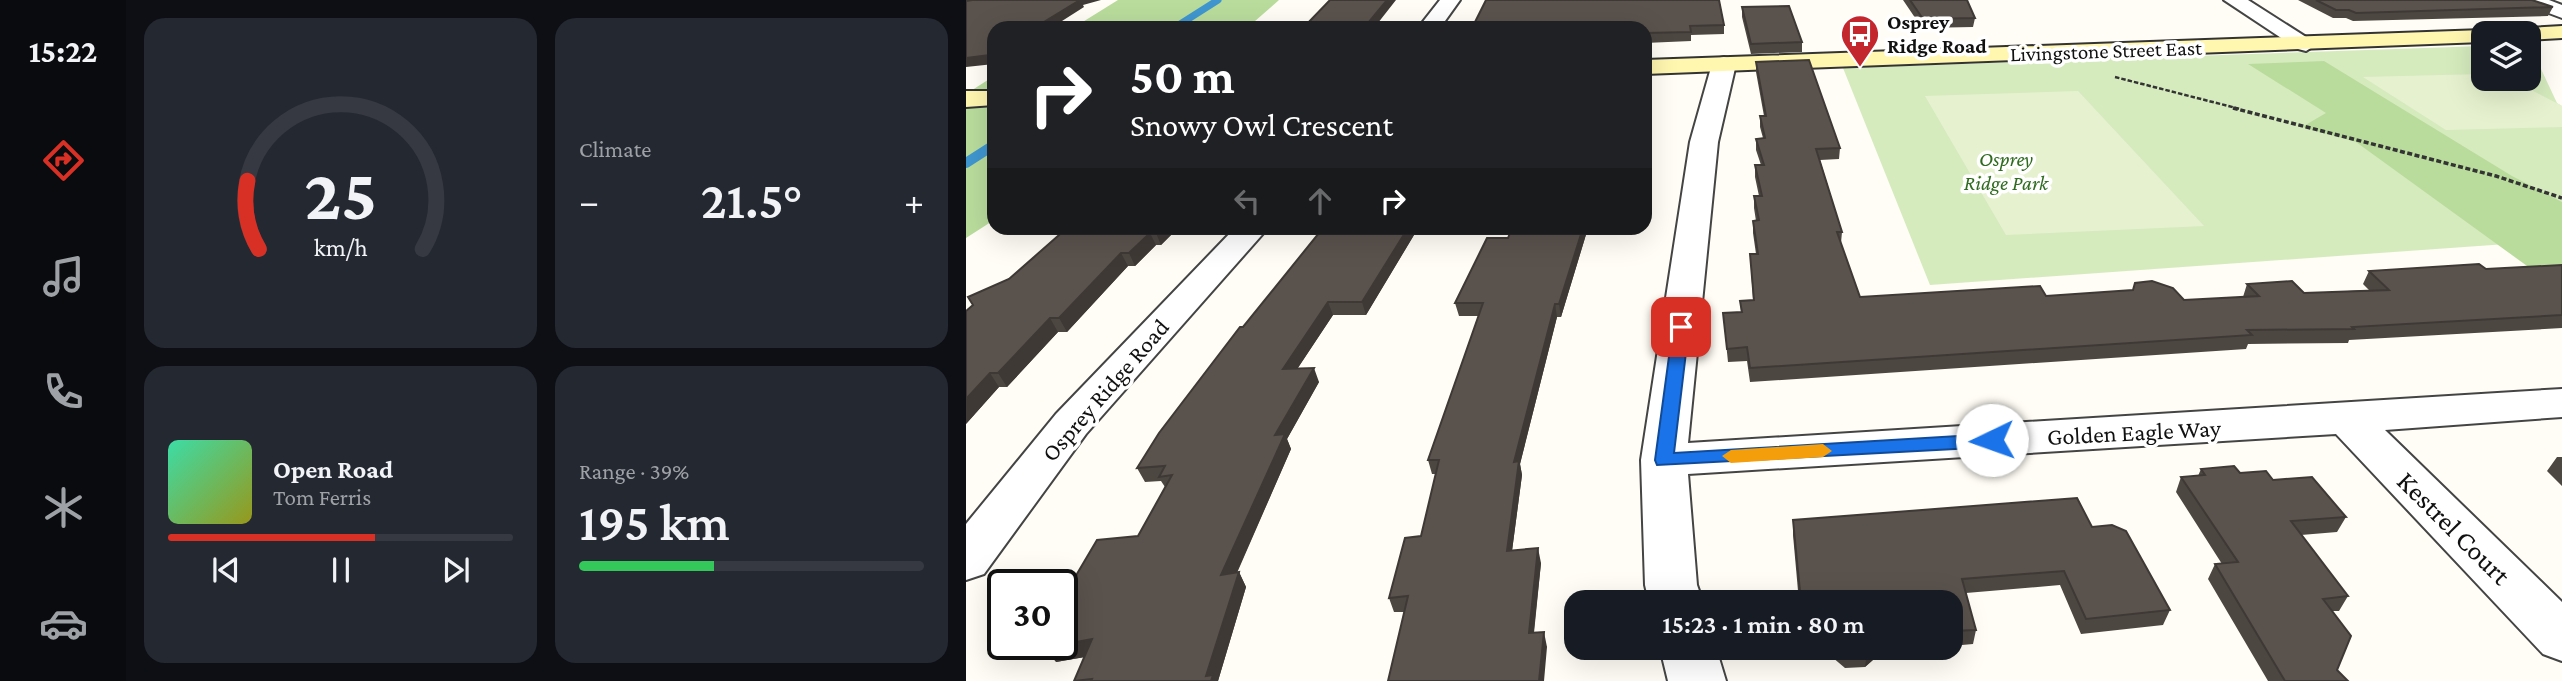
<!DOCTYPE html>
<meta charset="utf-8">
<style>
body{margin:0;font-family:"Crimson Pro",serif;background:#242831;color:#f1f3f6;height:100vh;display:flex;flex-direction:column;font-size:26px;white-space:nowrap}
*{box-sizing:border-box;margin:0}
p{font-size:23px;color:#9ea1a6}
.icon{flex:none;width:38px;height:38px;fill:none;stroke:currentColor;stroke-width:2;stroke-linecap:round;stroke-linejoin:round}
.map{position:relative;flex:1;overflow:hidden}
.details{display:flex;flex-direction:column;gap:18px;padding:18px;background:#0d0f14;width:840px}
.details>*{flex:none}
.top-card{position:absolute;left:21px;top:21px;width:665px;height:214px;border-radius:21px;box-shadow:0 7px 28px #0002;background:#202124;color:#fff;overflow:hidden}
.tools{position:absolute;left:1505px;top:21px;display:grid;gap:14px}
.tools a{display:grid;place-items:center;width:70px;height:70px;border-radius:14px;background:#171b24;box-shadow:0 7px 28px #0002;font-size:35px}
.speed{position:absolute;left:21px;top:569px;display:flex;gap:14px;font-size:35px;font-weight:700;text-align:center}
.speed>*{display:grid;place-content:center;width:91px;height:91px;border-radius:50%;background:#171b24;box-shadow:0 7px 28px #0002;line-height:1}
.speed .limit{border:4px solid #111;border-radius:10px;background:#fff;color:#111}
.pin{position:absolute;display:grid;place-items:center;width:60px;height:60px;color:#fff;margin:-30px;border-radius:14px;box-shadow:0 4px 10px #0006}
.me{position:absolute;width:77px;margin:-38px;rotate:267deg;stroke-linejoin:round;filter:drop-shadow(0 0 5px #0008)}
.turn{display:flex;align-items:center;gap:24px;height:147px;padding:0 28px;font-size:32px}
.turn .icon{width:91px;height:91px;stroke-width:2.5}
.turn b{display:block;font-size:49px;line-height:60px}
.lanes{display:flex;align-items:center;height:66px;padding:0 28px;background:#0003;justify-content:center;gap:35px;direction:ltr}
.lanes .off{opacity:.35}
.big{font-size:52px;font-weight:600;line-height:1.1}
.details .tile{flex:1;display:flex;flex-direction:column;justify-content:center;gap:10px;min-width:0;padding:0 24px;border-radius:21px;background:#242831}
.details .dial{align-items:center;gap:0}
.dial svg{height:182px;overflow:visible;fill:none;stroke:#363941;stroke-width:7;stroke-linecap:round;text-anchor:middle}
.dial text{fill:#f1f3f6;stroke:none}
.song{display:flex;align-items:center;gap:21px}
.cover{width:84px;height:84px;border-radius:10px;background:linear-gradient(135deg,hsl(160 70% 55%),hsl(60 70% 35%))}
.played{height:7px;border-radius:4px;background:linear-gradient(90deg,#d93025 60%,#363941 60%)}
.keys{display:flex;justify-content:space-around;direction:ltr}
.heat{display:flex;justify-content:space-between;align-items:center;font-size:38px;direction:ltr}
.charge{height:10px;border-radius:5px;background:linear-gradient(90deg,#34c759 39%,#363941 0)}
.details .tiles{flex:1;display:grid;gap:18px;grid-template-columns:repeat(2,1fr)}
.trip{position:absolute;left:598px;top:590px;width:399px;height:70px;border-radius:21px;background:#171b24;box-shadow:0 7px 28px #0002;font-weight:600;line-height:70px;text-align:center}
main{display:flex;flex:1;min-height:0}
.tabs{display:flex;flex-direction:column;width:126px;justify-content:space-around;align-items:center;background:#090b0e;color:#9ea1a6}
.tabs .icon{width:49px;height:49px}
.tabs .active{color:#d93025}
.tabs b{font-size:32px;color:#f1f3f6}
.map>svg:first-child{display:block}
</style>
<main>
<nav class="tabs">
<b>15:22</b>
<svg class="icon active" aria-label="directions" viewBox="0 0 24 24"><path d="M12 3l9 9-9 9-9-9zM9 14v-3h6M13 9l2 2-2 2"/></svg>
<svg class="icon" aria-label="music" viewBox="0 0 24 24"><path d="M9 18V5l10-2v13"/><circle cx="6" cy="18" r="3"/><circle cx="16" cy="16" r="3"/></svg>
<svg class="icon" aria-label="phone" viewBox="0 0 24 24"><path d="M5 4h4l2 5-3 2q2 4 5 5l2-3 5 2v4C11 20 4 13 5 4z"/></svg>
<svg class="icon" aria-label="climate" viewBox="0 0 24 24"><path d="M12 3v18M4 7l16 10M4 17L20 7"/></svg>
<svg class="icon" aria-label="car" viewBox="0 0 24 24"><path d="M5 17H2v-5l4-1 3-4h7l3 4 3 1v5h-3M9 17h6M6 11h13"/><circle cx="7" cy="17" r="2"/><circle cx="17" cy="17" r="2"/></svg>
</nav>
<section class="details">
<div class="tiles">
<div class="tile dial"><svg viewBox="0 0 100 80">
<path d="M14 69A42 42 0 1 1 86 69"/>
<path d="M14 69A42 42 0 0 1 9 39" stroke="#d93025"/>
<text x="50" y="56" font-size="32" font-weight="700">25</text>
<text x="50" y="72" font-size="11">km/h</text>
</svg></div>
<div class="tile"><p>Climate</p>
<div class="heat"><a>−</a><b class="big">21.5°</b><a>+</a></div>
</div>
<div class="tile">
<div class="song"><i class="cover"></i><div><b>Open Road</b><p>Tom Ferris</p></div></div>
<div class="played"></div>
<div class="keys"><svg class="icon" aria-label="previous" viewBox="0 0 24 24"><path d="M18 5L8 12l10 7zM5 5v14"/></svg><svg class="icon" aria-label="pause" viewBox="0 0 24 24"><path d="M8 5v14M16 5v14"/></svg><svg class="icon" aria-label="next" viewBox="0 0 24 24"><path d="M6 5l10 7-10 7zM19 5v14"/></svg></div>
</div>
<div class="tile"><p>Range · 39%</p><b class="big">195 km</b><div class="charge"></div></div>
</div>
</section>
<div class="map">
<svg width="1596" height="681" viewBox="0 0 1596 681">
<rect width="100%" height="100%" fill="#fffdf5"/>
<path fill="#d5ebbd" d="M1517,46v33h46v-16l12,6 16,34 5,3v134l-632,45 -87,-217z"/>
<path fill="#b9dc9c" d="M152,0h161l-32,28h-174z
M1358,61l188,115 50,26v69h-28l-178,-129 -54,-15 24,-14 -78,-49z
M28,76v144l-28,18v-144z"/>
<path fill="#e6f2cf" d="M1517,74v5h27l52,27v21l-116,3 -83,-53z
M1112,91l126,135 -198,9 -81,-139z"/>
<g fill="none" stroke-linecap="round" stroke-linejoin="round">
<path stroke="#3f96cf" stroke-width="7" d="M208,28l44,-28"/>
<path stroke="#3f96cf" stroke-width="10" d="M0,163l28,-18"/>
<g stroke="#444" stroke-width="4">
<path id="street" d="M474,0h20l-20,28h-22z
M1258,0h24l69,44 -11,7 -8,-2z
M1556,0h27l13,5v13l-37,-14z
M758,57l8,2 4,5 -18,78 -30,301 874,-54v28l-177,13 177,172v59l-19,-7 -207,-220 -648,40 9,111 6,17h-54l-4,-17 -4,-125 49,-318 22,-78 4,-5z
M269,228h33l-182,206 -102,140 -18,6v-56l90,-110z
M694,648h56l10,33h-58z"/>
</g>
<g stroke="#333" stroke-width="4">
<path id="secondary" d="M1596,26v12l-33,2v-7h-10l10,-5z
M1517,30l9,3h-9v9l-838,32v-14z
M0,91h28v14l-28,2z"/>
</g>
<path stroke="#333" stroke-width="2.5" stroke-dasharray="4.5 2" stroke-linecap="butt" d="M1149,77l125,32"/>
<path stroke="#333" stroke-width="3.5" stroke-dasharray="5 2.5" stroke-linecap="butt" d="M1267,108l263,68 66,22"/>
<use href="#street" fill="#fff" fill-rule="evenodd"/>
<use href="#secondary" fill="#fff6b0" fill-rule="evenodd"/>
</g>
<path fill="#4d4742" d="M937,0h64l8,18 -2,9 -51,1z
M1332,0h234l21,7 -5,9 -195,5 -7,-3h-13z
M776,7l60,35v10l-51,2 -9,-37z
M758,25v9l-33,1v6l-46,2v-15z
M790,62l84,86 -1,11 -19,1 22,72 -1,11 19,54 186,-1 138,4 59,-3 4,-13 57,9 65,-3 -6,-6 6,-13 117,-2 76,-4v63l-213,12 -1,3 -100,1 -2,5 -496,33 -3,-21 -19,1 -5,-49 18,-1 -1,-11 13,-1 -3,-46h6l-3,-21v-12h3l-2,-13v-12h5l-4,-19v-12h6l-5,-15v-11l7,-1 -3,-11v-11h4l-8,-44z
M101,228h111l-17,17h-5l-21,21h-7l-61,66h-9l-51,55h-8l-33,37 43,-145z
M357,228h101l-4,7h-6l-48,80h-33l-36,54 22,13 -32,57 4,10 -54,124 2,-1 7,15 -28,94h-144l10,-24 -28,5 17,-75 -2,-3 67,-48 27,-49 -4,-6 -16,1 -8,-14 106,-141z
M546,228h76l-27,89h-4l-37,147 2,11 -10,76 29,12 -7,70 13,14 -143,-35h-10l-5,-14 32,-62 15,-62h-4l-4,-14 51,-144h-20l-4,-13 53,-65z
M1591,457h5v29l-15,-15z
M1235,469l39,4 33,7 73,37 -9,15 -36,3 47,61 -9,15h-7l5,59 11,11h-80l-60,-102 7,-15h7l-46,-72 5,-15 17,-1z
M827,520l299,7 78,83 -7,15 -82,9 -21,-49 -94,8 10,37 -3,14 -22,2v-44h-152l-6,-67z
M837,648h126l-46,3 -18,16 -20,1 -13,-11 -28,3z"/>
<path fill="#3f3936" d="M111,0h24l-18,5 1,2 -33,21h-17z
M421,0h9l-22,28h-10z
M28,53v11l-28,3v-9z
M195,228h17l-17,17 -5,-12z
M442,228h4l2,7 -48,80 -4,-13z
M452,228h6l-4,7z
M617,228h5l-27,89 -2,-13z
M184,233l6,12 -21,21 -6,-13z
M155,253l7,13 -61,66 -8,-14z
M362,302l5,13 -45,68 -5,-14z
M589,304l2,13 -37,147 2,11 -12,91 -3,-15 7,-89z
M84,318l8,14 -51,55 -9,-14z
M348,368l5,14 -32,57 4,10 -62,141 -8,-15 54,-140z
M24,373l9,14 -33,37v-25z
M572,548l3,15 -9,85 -3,-15z
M273,572l7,15 -28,94h-9l-3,-5z
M578,632l3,15 -3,34h-5z
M126,639l11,15 -47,8 -12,-14z
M906,648h11v3l-18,16 2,-15z"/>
<path fill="#5a524d" stroke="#3f3936" stroke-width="2" d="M6,0h108l-46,28h-40v25l-4,2 -24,3v-57z
M364,0h57l-23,28h-61z
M520,0h233l5,25 -34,1 1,6 -46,1v-5h-173z
M944,0h57l8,18 -52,1z
M1350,0h216l21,7 -197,6 -7,-3h-13z
M823,6l13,36 -51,2 -9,-37z
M843,60l31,88 -24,1 26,83h-5l23,65 180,-11 6,10 87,-6 2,-7 17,-2 21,7 11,12 75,-4 -12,-12 45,-3 12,12 85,-3 -20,-19 110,-7 7,5 76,-4v50l-210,12 2,2 -107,1 5,5 -502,33 -3,-21 -20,2 -4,-36 19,-1 -2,-11 14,-1 -4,-46h8l-5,-33 6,-1 -5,-24h8l-7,-31h9l-8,-26 9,-1 -5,-22h6l-10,-54z
M101,228h94l-5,5h-6l-21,20h-8l-62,65h-9l-52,55h-8l-24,26v-88l7,-6 -5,-8 41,-18z
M357,228h85l-46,74h-34l-45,67 31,-1 -39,67 10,-1 -64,141 18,-3 -33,104 7,-1 -2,6h-120l1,-2 -18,2 18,-42 -48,9 2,-4h16v-35l12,-25h-3l26,-44 41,-4 34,-61 -13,2 6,-11 -28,2 22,-35 81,-106h3z
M546,228h71l-24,76h-4l-41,158 5,-1 -12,90 31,-3 -9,85 15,-1 -5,49h-151l20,-85 -19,2 16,-60 16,-2 18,-76h-11l55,-157h-28l32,-65h21z
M1268,466l6,7 26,-2 7,9 39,-3 34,40 -55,4 57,75 -25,3 28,37 -14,34 11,11h-63l-70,-117 23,-2 -57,-85 24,-2 -4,-6z
M1111,498l15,29 20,-2 14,6 44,79 -84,9 -22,-48 -102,8 14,51 -25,1v-29h-150l-8,-82z
M874,648h32l-5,4 -21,1z"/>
<path fill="#1a73e8" stroke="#114b97" stroke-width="2" d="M715,323l8,4 -15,126 318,-19 9,6 -9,7 -335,18 -2,-5 18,-133z"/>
<path fill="#f59e0b" d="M857,444l9,7 -9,6 -92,6 -9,-7 9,-6z"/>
<defs>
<g id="bus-pin" transform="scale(2.0125)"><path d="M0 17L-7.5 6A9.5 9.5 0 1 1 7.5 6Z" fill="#c4262e" stroke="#fff"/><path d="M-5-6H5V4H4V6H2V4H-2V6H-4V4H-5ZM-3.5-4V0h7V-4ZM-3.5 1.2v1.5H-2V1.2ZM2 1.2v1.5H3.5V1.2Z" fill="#fff"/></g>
</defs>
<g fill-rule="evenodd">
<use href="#bus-pin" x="894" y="34"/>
</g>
<g text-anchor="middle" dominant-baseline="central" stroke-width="7" stroke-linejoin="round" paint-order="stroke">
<g font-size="21" font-weight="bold" fill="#111" stroke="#fff" text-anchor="start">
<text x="921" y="22">Osprey<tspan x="921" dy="24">Ridge Road</tspan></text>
</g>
<g font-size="21" fill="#111" stroke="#fff">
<text transform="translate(1140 51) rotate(-2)">Livingstone Street East</text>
</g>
<g font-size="21" font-style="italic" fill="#2f6b1f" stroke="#fff">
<text x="1040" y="159">Osprey<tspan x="1040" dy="24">Ridge Park</tspan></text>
</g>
<g font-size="24" fill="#111" stroke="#fff">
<text transform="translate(139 390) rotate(-49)">Osprey Ridge Road</text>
<text transform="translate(1168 432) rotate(-3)">Golden Eagle Way</text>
</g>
<g font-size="28" fill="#111" stroke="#fff">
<text transform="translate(1488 528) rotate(45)">Kestrel Court</text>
</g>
</g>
</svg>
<div class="tools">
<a><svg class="icon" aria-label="layers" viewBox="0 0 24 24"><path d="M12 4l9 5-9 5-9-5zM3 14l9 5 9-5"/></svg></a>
</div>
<div class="speed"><div class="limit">30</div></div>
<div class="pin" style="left:715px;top:327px;background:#d93025"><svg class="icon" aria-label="arrive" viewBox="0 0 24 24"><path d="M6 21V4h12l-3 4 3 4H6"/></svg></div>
<svg class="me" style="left:1026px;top:440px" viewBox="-20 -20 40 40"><circle r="19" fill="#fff"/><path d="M0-13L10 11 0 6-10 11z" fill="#1a73e8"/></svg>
<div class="trip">15:23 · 1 min · 80 m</div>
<div class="top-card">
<div class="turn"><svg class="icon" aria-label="right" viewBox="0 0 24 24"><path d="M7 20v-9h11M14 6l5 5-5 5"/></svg><div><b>50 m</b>Snowy Owl Crescent</div></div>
<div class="lanes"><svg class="icon off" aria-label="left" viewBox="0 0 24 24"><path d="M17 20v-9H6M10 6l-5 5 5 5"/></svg><svg class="icon off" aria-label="ahead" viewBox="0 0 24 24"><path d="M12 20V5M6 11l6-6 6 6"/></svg><svg class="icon" aria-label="right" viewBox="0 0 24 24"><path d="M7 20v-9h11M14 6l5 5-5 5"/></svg></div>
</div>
</div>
</main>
